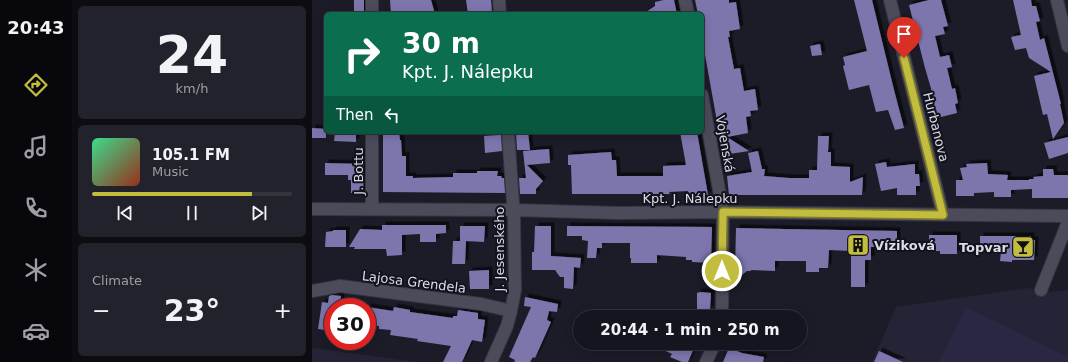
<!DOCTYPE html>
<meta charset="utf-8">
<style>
body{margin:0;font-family:"DejaVu Sans",sans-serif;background:#22222c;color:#f1f3f6;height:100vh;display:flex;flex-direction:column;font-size:15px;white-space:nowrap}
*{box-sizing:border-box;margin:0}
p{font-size:13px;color:#9d9fa4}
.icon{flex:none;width:22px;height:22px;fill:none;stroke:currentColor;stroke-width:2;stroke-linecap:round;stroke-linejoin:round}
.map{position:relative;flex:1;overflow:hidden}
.details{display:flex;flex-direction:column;gap:6px;padding:6px;background:#0c0c11;width:240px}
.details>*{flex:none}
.guide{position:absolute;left:12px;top:12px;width:380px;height:122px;border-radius:6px;box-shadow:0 2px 10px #0003,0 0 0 1px #34343d;background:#0b6e4f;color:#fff;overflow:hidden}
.speed{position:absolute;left:12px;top:298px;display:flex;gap:8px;font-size:20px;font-weight:700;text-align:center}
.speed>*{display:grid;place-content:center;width:52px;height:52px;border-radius:50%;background:#15151f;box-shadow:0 2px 10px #0003,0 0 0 1px #34343d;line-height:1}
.speed .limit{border:6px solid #d22;background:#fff;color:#111}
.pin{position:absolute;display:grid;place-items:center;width:34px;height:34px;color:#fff;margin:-41px -17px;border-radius:50% 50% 50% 0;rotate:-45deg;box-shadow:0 0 4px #0007}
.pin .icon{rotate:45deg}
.me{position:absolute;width:44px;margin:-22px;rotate:0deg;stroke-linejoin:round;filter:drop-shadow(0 0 3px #0008)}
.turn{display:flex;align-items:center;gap:14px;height:84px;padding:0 12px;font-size:18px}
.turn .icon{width:52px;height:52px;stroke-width:2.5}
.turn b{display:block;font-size:28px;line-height:34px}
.then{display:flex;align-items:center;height:38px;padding:0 12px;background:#0003;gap:8px;font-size:15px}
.big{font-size:30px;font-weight:600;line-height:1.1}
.details .card{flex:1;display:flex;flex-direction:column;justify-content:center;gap:6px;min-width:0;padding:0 14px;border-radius:6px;background:#22222c}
.details .dial{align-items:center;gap:0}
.dial b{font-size:52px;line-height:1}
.song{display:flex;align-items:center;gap:12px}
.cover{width:48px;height:48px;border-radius:6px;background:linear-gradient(135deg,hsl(150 70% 55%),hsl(10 70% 35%))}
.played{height:4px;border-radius:2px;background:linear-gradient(90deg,#c2bd3f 80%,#34343d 80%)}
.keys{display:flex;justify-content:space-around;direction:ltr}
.heat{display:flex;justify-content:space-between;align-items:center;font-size:22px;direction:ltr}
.trip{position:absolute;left:261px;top:310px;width:234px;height:40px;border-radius:20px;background:#15151f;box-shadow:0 2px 10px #0003,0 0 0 1px #34343d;font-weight:600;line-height:40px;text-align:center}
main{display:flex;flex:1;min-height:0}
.dock{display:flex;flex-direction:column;width:72px;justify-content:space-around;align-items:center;background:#08080c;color:#9d9fa4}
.dock .icon{width:28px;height:28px}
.dock .active{color:#c2bd3f}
.dock b{font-size:18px;color:#f1f3f6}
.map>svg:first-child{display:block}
</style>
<main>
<nav class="dock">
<b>20:43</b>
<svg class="icon active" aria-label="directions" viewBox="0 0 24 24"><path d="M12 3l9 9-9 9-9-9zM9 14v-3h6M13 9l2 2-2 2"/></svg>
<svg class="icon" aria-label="music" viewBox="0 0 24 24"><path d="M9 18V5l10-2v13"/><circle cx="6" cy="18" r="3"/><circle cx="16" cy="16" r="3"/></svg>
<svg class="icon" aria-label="phone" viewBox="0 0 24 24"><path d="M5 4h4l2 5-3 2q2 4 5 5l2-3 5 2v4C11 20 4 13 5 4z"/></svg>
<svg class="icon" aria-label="climate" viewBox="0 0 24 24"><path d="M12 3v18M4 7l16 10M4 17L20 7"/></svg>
<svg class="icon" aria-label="car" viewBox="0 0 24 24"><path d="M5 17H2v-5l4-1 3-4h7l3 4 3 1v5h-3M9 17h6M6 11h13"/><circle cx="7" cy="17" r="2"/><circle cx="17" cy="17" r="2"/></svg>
</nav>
<section class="details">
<div class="card dial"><b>24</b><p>km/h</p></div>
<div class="card">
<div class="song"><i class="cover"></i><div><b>105.1 FM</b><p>Music</p></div></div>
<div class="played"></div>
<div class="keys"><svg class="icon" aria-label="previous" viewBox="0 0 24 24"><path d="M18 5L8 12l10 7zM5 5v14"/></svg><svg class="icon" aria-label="pause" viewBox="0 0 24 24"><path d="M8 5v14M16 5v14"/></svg><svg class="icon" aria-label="next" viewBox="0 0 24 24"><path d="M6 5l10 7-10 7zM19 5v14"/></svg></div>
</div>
<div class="card"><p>Climate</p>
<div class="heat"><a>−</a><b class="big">23°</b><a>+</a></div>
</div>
</section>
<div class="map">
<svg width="756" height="362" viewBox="0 0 756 362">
<defs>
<filter id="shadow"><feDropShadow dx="3.5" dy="-3.5" stdDeviation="0" flood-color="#0009"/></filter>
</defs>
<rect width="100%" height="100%" fill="#1c1c29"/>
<path fill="#252336" d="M716,288l23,4 17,-2v72h-196l24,-55z
M0,348l24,3 80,11h-104z"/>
<path fill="#2a2745" d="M654,307l102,50v5h-129z"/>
<path fill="#7b76ad" filter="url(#shadow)" d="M42,0h10v14h-10z
M78,0h41l4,14h-44z
M154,0h25l1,14h-24z
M352,0h10l3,14h-34l12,-8v-4z
M383,0h34v3l7,-1 4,27 -11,2 1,6h-2l6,32 6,-1 4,23 11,-2 3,21 -8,1 1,5 -5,1 2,16 -21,4 22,14 -26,4 -21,-117v-24h-4z
M542,0h18l22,90 10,38 -9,2 -7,-20 -12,2 -7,-27 -20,5 -6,-24 2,-1 -2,-8 24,-6z
M617,0h12l7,26 -5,1 2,7 -10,2 5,21 9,-2 3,12 -5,1 5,21 3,-1 3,15 -3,1 2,9 -20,5 -4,-16h2l-10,-34 -16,-63z
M701,0h18l1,6h4l4,15 -4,1 4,18 4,-2 17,66h-1l4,19 -11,16 -6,-25 -4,1 -9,-39 17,-4 -22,-14 -3,-10 -11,2 -4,-13 10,-2z
M508,44l2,11 -10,1 -2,-10z
M0,128l14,1v9h-14z
M23,132h21v10l-22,-1z
M71,132h16l1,8h1l1,16h4v20h7v2l40,-1v-4h24v-2h21l-1,5h4l1,2h2l1,15 -122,-1z
M204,132h12l2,18h-13z
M368,132h17l11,63 -19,-1 -1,-3 -19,1 1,2h-98l-1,-29h-3v-10l43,-3 1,8h4l1,16h46v-10l23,-1z
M189,135l1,16 -17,2 -1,-17z
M506,136h11l-1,16h3v14l19,1v15l13,-5 -1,18h-133l-2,-19 25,-4 -4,-19 10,-2 4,18h3l-1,7 25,2h20v-8h8z
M756,137v16l-19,6 -5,-16z
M237,149l1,14 -23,2 16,16 -7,8v5h-16l-1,-16h7l-3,-27z
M574,162l1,5 28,-3v10h4l1,12h-4v9h-19v-7l-16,3 -6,-27z
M13,163l39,1 -1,29h-12v-13h-3v-5h-23z
M675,163l1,11 20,1 -1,5h22v-1h5l-1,-2 10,-1v-7h10l1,6h14v23h-36v-9l-21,1v7h-17v-5l-20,1v3h-18v-16h7l-3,-12 7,-1 -1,-3z
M70,225h64v8l-10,1v8h-16v-8l-18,1v20l-15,1 -1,-7h-32l1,-2h-6l11,-18 22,1z
M148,226h25l-1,16 -18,-1 -1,23h-13l1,-23h7z
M223,226h16v30l30,2 -1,10 -6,-1 -1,22 -9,-1v-11h-4l-5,-7h-23v-18h2z
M255,226l145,1 -1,36 -19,-1v-2h-6v-3l-29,-2v8h-26v-5h-1v-15h-28v5h-5l-1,10h-9l1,-17 -6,-1v-4h-15z
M424,228l161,3v16h-26v13h-6v27h-14v-36l-22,-1 -1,18h-9v4h-13v-11h-31v10l-24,-1v1h-4l-5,4 -4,-5h-3z
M21,230h13v17h-21l1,-15 7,-1z
M617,235h28v19h-17v-3h-11z
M668,236h51v4h4l-1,20h-22v2l-12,-1 1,-9 -21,-1z
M177,270v19h-19l-1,-18z
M388,292l11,1 -1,17 -13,-1v-16z
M20,295l9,1 -1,11h-7v24l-15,-2 4,-27 6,1 1,-7z
M213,297l33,7 -1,8 -8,-1 -2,9 4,2 -16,36 -2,-1 -3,5h-16l1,-2 -6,-3 22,-50 -7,-1z
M55,307l26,4 1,-4 16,3v2l43,6v-2h4l1,-6 20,3v6l7,1 -3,22 -10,-2 -10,22h-19l8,-16 -34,-5 1,-2 -28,-4 1,-5 -12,-1v-3l-12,-1z
M337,343h33l12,5 -6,14h-6l-12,-5 2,-3z
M417,348l13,5 22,4 -1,5h-40z
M567,351l24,11h-29z"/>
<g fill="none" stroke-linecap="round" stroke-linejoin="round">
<g stroke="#363540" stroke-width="14">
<path id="minor" d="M60,0v14
M187,0l1,14
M373,0l3,14
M578,0l53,215
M745,0l11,46
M390,95l21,117 -1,105
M0,209l201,1 106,3 104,-1 345,4
M60,209v-77
M729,290l27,-68
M0,291l28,-5 141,18 30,7
M179,362l16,-36 4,-15 4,-21 -1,-73 -6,-85
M394,362l9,-19"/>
</g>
<use href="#minor" stroke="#4b4b5a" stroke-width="12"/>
</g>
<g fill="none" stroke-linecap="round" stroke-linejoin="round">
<g stroke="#7e7b29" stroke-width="10">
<path id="route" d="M410,271l1,-59 220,3 -39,-157"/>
</g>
<use href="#route" stroke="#c2bd3f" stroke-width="7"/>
</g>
<defs>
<g id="building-square" transform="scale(1.15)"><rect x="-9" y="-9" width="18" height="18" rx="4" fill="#c2bd3f" stroke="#13121f"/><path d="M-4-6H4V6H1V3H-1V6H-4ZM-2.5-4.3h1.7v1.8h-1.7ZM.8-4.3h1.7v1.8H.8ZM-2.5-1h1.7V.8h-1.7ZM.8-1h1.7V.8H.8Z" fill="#111"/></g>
<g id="bar-square" transform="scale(1.15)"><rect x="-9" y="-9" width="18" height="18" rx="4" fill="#c2bd3f" stroke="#13121f"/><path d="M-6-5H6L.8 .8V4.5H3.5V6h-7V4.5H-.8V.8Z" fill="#111"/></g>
</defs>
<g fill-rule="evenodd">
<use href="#building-square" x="546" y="245"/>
<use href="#bar-square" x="711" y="247"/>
</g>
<g text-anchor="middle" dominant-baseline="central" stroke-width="4" stroke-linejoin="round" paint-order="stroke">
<g font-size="13" fill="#dcdce5" stroke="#13121f">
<text transform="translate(624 127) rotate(76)">Hurbanova</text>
<text transform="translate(413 144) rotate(80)">Vojenská</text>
<text transform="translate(46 171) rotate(-90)">J. Bottu</text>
<text x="378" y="198">Kpt. J. Nálepku</text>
<text transform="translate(187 249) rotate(-90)">J. Jesenského</text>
<text transform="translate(102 282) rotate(7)">Lajosa Grendela</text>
</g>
<g font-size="13" font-weight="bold" fill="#dcdce5" stroke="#13121f" text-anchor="start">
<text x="562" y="245">Víziková</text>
<text x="696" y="247" text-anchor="end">Topvar</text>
</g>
</g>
</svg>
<div class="speed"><div class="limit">30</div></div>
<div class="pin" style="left:592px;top:58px;background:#d93025"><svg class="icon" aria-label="arrive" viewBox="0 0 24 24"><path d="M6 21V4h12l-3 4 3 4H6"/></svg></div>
<svg class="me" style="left:410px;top:271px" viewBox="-20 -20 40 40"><circle r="17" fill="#c2bd3f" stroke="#fff" stroke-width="3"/><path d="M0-11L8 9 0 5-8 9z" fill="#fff"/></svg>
<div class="trip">20:44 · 1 min · 250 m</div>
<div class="guide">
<div class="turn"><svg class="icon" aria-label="right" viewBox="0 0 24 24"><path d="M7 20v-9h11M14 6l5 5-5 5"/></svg><div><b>30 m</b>Kpt. J. Nálepku</div></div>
<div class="then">Then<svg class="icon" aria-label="left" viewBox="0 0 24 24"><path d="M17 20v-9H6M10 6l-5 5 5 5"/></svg></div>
</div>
</div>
</main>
